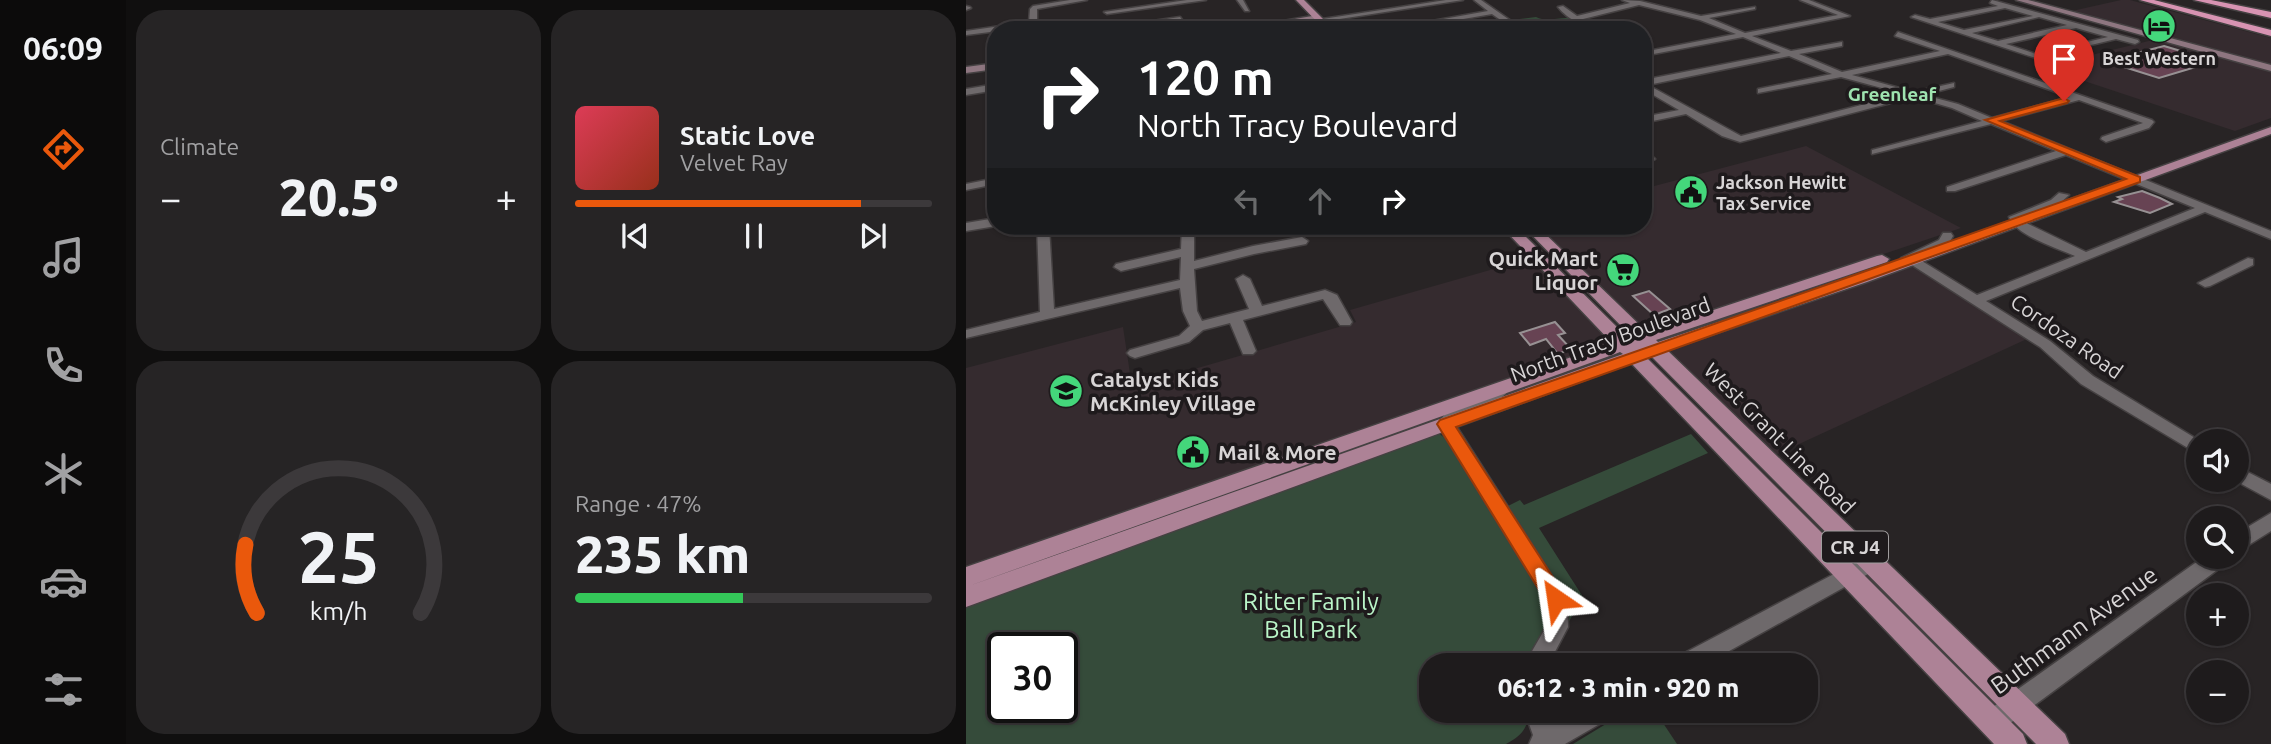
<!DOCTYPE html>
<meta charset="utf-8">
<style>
body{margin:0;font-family:Ubuntu,sans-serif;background:#262425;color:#f1f3f6;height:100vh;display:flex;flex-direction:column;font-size:26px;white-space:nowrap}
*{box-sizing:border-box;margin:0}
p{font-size:23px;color:#a1a1a3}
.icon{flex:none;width:38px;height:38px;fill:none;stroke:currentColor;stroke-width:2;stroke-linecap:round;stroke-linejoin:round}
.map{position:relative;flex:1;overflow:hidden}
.sheet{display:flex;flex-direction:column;gap:10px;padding:10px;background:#100f0f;width:840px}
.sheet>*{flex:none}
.hud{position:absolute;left:21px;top:21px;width:665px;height:214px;border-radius:28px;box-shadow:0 2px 5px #0004,0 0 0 2px #3c393b;background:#202124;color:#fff;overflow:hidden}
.controls{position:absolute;left:1220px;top:429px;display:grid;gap:14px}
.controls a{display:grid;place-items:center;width:63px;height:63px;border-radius:50%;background:#1e1b1c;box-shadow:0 2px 5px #0004,0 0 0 2px #3c393b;font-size:35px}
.speed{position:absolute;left:21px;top:632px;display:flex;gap:14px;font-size:35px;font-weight:700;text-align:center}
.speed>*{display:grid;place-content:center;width:91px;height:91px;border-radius:50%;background:#1e1b1c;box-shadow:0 2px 5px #0004,0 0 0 2px #3c393b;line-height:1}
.speed .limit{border:4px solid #111;border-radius:10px;background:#fff;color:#111}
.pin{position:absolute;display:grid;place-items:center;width:60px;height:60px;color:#fff;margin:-72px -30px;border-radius:50% 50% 50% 0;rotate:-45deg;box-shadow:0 0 7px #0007}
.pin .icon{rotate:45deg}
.me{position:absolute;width:77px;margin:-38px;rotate:328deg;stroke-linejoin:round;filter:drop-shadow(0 0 5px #0008)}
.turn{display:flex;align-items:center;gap:24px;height:147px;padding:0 35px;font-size:32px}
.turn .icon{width:91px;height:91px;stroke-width:2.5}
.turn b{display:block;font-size:49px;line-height:60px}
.lanes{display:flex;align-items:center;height:66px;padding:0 35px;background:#0003;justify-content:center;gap:35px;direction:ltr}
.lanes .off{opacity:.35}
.big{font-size:52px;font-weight:800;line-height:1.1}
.sheet .widget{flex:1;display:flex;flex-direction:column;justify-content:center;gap:10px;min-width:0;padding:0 24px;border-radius:28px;background:#262425}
.sheet .dial{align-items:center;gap:0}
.dial svg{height:182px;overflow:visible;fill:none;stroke:#3c393b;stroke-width:7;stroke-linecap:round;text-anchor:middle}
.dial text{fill:#f1f3f6;stroke:none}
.song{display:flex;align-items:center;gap:21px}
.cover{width:84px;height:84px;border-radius:10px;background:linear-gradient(135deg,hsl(350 70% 55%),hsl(10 70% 35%))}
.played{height:7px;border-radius:4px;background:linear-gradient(90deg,#ea580c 80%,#3c393b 80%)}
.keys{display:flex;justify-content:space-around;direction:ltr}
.heat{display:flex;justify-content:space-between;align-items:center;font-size:38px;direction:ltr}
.charge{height:10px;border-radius:5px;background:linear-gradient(90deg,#34c759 47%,#3c393b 0)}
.sheet .tiles{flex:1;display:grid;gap:10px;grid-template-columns:repeat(2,1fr)}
.trip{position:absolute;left:453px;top:653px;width:399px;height:70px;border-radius:28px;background:#1e1b1c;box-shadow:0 2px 5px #0004,0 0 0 2px #3c393b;font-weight:800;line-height:70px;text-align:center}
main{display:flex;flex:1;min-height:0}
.tabs{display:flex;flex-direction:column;width:126px;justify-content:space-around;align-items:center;background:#0c0b0b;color:#a1a1a3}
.tabs .icon{width:49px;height:49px}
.tabs .on{color:#ea580c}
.tabs b{font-size:32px;color:#f1f3f6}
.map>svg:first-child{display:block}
</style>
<main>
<nav class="tabs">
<b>06:09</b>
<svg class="icon on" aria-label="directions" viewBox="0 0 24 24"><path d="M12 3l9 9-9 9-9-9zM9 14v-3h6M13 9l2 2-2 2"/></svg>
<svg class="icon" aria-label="music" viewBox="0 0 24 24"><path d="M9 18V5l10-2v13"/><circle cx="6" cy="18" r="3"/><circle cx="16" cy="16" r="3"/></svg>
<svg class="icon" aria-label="phone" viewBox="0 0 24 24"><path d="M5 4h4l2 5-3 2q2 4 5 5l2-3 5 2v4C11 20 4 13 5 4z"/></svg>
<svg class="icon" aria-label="climate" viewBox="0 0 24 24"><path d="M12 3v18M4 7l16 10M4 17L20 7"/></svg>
<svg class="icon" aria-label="car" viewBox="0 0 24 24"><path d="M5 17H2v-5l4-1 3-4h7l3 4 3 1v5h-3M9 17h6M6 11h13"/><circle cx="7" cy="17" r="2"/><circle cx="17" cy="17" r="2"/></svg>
<svg class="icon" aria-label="filters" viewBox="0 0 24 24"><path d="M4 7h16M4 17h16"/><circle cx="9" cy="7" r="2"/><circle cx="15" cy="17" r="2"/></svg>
</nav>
<section class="sheet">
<div class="tiles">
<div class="widget"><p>Climate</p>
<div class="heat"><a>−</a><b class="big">20.5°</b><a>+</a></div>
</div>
<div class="widget">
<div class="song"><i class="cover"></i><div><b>Static Love</b><p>Velvet Ray</p></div></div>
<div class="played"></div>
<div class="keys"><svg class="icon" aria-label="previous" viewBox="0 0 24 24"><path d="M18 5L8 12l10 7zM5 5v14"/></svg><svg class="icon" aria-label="pause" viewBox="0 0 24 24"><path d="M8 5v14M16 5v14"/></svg><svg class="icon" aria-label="next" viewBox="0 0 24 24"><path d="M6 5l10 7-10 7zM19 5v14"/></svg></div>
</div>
<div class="widget dial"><svg viewBox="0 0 100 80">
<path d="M14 69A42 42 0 1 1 86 69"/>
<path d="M14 69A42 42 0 0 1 9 39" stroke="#ea580c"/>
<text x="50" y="56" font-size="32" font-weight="700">25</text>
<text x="50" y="72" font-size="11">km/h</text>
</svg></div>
<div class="widget"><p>Range · 47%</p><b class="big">235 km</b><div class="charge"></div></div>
</div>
</section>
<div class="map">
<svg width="1305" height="744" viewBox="0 0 1305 744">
<rect width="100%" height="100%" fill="#282425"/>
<path fill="#352b2f" d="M1155,0h9l141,38v80l-36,13 -193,-64 115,-28 -94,-26z
M840,146l155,82 -315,106 -113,-108h110v-37z
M570,257l80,85 -650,229v-203l157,-41 9,60 224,-65 -6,-12z
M942,264l121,74 -258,119 -109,-108z"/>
<path fill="#354b3a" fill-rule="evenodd" d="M570,17c14,7 27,-3 40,3l-24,4 4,3c-20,4 -27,4 -45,-7z
M472,433l7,5 15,-5 44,75 16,-8 4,5 167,-71 17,19 -169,75 44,69 -39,68h-112v45l96,1c1,17 -7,25 -22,33h-540v-140zM37,648h59v59h-59z
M663,710l26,1 22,33h-104z"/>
<path fill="#674353" stroke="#979193" stroke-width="2" d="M1198,46l47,14 -18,5 6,1 -40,12 -54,-17z
M1176,191l18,7 12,6 -22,9 -36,-11 8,-3 -4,-2z
M683,291l21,18 -16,6 -21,-19z
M589,322l10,11 -7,2 13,14 -13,5 -12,-15 -16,6 -10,-12z"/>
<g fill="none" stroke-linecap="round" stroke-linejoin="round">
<g stroke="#454142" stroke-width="3">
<path id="street" d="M104,0h17l-50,9v21h-8v-3l-63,8v-4l63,-9 1,-13 3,-3z
M221,0h19l-99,14 -3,-2z
M271,0h6l6,11h-4z
M480,0h17l-143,22 -4,-2z
M508,0h7l43,30h-9l-23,-16 -92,16h-18l106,-19z
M656,0l18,1 61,15 54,-9v2l-46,9 36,15 93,-18 -38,-15h9l41,16 -98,20 39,15 51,-9v4l-43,8 43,18 98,-21 -45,-15 3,-4 254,88 2,2 -5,6 -43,14 -5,-3 1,-2 41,-14 -64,-23 -78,21 270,110v8l-66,-27 -219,89 64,40 43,35 107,65 -2,13 -117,-70 -41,-37 -139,-89 38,-18 4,-7h8l2,3 -5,9 -31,13 60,37 98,-39c-18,-8 -60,-21 -66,-39l42,-17 8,-7 10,2 -10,9 -37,15v2l64,31 109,-44 -129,-53 -111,36h-8v-4l109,-36 -65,-27 -119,30v-4l110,-29 -30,-13 -38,-11 -174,45 -18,-6 -36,-22 -43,9v-6l36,-7 -36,-21v-9l138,-27 -38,-16 -100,19v-4l93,-18 -36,-14 -61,-15 -56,14 21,11c-16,0 -37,-11 -46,-23l5,-1 14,10 53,-13zM982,54l122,43 -78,21 -34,-14 -34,-9 30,-8v-4l-40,9 -62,-17zM823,56l43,18 -74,15v4l83,-16 63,17 -163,42 -93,-51z
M1026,0l146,40 1,2 -4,2 -19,-5 -71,17 15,5 -3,4 -146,-48 4,-2 15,4 68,-13 -8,-3zM1039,8l28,8 -69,14 -26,-8zM1073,17l28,8 -69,16 -26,-8zM1110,28l32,9 -72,17 -30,-10z
M0,6l4,1 1,1 -5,2z
M214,17l3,4 -68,9h-23z
M30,84v6l-30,5v-6z
M677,149l12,10 -12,7z
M30,178v6l-30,6v-6z
M30,218v8l-30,5v-8z
M71,226h12l5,83 126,-29 1,-23 -60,14 -7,-4 2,-3 65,-15 1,-23h12v35l59,-15 49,-9 6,4 -2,3 -52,10 -60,15 3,42 5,10 47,-12 -13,-30 7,-4 7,4 12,27 63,-16 12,5 15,27 -2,3h-10l-17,-26 -80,21 13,31 -3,3h-10l-13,-31 -27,7 -14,12 -54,16 -5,-2 -3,-3 3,-3 49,-14 11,-10 -7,-15 -3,-23 -214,50v-8l74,-18z
M152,226h23l-2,3 -24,5 -6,-4z
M1282,258l5,1v6l-43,21 -5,1 -7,-4z
M537,383l6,1 2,4c-14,19 -41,19 -56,36l112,175 1,28 -20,38h-24l22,-38v-26l-109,-177 12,-15z
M1270,466l35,18v16l-37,-20h2z
M1305,513v18l-35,22v-19z
M904,555l7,2 3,6 -3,6 -173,96h-32l3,-7z
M1239,556h26l-3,6 -227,168 -9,4 -9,-4 -3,-8 3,-8z
M558,710h24l5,14 24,-14h36l-3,8 -45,26h-36l4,-9z"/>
</g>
<g stroke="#454142" stroke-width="3">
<path id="secondary" d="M1050,0h12l243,65v6z
M352,15l3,4 -70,11h-21z
M30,63v6l-30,4v-6z"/>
</g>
<g stroke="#454142" stroke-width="3">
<path id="primary" d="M330,0h8l30,30h-9z
M1305,127v7l-404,148 -200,68 398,384 4,10h-33l-385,-388 -4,2 376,376 4,10h-33l-363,-381 -665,244v-20l657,-233 -3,-2 -5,2 -649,233v-20l646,-224 -111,-117h14l113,112 4,-1 -109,-111h14l110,106 230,-76 5,-1 7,4 -2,3 -231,78 2,2 199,-66z"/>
</g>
<g stroke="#454142" stroke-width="3">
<path id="highway" d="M1174,0h14l117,30v6z
M1228,0h17l60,12v6z"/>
</g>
<use href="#street" fill="#6e696b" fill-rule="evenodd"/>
<use href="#secondary" fill="#8e7680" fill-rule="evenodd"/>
<use href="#primary" fill="#ad8296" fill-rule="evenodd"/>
<use href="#highway" fill="#d793b2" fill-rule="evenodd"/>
</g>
<path fill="#ea580c" stroke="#983908" stroke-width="2" d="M1098,98l5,3 -2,2 -67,18 140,56v5l-684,245 111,172 -3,7 -8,2 -7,-2 -112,-182 3,-4c228,-81 458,-159 686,-241l-141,-59z"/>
<defs>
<g id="hotel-disc" transform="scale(1.75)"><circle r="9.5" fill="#44d77b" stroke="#1e1a1c"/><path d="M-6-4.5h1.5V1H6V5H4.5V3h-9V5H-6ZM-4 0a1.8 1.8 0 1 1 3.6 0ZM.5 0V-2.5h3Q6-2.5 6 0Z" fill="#111"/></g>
<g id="civic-disc" transform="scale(1.75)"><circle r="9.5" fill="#44d77b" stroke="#1e1a1c"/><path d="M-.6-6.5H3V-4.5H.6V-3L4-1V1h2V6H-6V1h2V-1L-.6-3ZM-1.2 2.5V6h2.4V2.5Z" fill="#111"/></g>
<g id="supermarket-disc" transform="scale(1.75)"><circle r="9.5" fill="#44d77b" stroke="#1e1a1c"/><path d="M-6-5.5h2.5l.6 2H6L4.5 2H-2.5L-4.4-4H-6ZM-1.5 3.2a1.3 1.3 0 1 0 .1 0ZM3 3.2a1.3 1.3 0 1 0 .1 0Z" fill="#111"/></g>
<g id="school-disc" transform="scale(1.75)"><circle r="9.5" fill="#44d77b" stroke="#1e1a1c"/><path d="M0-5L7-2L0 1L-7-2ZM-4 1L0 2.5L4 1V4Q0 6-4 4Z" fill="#111"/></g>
</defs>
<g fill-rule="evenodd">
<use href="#hotel-disc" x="1193" y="26"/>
<use href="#civic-disc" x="725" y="192"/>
<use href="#supermarket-disc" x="657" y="270"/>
<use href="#school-disc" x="100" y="391"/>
<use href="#civic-disc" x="227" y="452"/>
</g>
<g text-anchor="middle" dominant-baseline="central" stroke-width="7" stroke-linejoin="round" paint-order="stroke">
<g font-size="18" font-weight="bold" fill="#d8d5d6" stroke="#1e1a1c">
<text x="1193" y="58">Best Western</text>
<text x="750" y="182" text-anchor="start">Jackson Hewitt<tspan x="750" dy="21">Tax Service</tspan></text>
</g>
<g font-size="19" font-weight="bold" fill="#9fe4b0" stroke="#1e1a1c">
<text x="926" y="94">Greenleaf</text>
</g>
<rect fill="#1e1a1c" stroke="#a09d9e" stroke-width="2" x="856" y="531.5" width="66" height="31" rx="5"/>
<g font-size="19" font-weight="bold" fill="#d8d5d6">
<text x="889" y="547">CR J4</text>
</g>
<g font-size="21" font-weight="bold" fill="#d8d5d6" stroke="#1e1a1c" text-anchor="start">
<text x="632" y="258" text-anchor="end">Quick Mart<tspan x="632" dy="24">Liquor</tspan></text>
<text x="124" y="379">Catalyst Kids<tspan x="124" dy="24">McKinley Village</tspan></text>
<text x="252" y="452">Mail &amp; More</text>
</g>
<g font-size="21" fill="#d8d5d6" stroke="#1e1a1c">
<text transform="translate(1101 336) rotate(35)">Cordoza Road</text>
<text transform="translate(644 339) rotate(-20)">North Tracy Boulevard</text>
<text transform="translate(814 438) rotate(45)">West Grant Line Road</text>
</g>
<g font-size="24" fill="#baf5c8" stroke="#1e1a1c">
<text x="345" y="601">Ritter Family<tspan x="345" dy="28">Ball Park</tspan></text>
</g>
<g font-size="24" fill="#d8d5d6" stroke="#1e1a1c">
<text transform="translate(1108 630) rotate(-36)">Buthmann Avenue</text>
</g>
</g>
</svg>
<div class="controls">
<a><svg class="icon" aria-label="sound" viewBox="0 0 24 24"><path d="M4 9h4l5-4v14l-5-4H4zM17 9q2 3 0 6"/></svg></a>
<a><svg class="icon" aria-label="search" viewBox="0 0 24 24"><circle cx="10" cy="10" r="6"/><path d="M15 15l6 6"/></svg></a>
<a>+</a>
<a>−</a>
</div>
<div class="speed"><div class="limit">30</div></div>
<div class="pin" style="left:1098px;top:101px;background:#d93025"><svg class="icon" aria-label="arrive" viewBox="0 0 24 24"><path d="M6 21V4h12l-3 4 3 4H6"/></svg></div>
<svg class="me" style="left:590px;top:599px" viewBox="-20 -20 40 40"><path d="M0-17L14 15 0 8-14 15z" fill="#ea580c" stroke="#fff" stroke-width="4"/></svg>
<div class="trip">06:12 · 3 min · 920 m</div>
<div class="hud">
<div class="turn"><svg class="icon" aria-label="right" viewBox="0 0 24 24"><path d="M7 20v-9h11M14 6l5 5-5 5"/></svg><div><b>120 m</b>North Tracy Boulevard</div></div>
<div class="lanes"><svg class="icon off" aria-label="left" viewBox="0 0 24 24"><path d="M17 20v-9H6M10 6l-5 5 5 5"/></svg><svg class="icon off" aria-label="ahead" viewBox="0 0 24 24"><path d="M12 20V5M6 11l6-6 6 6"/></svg><svg class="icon" aria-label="right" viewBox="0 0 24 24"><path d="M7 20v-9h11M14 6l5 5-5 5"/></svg></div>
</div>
</div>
</main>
